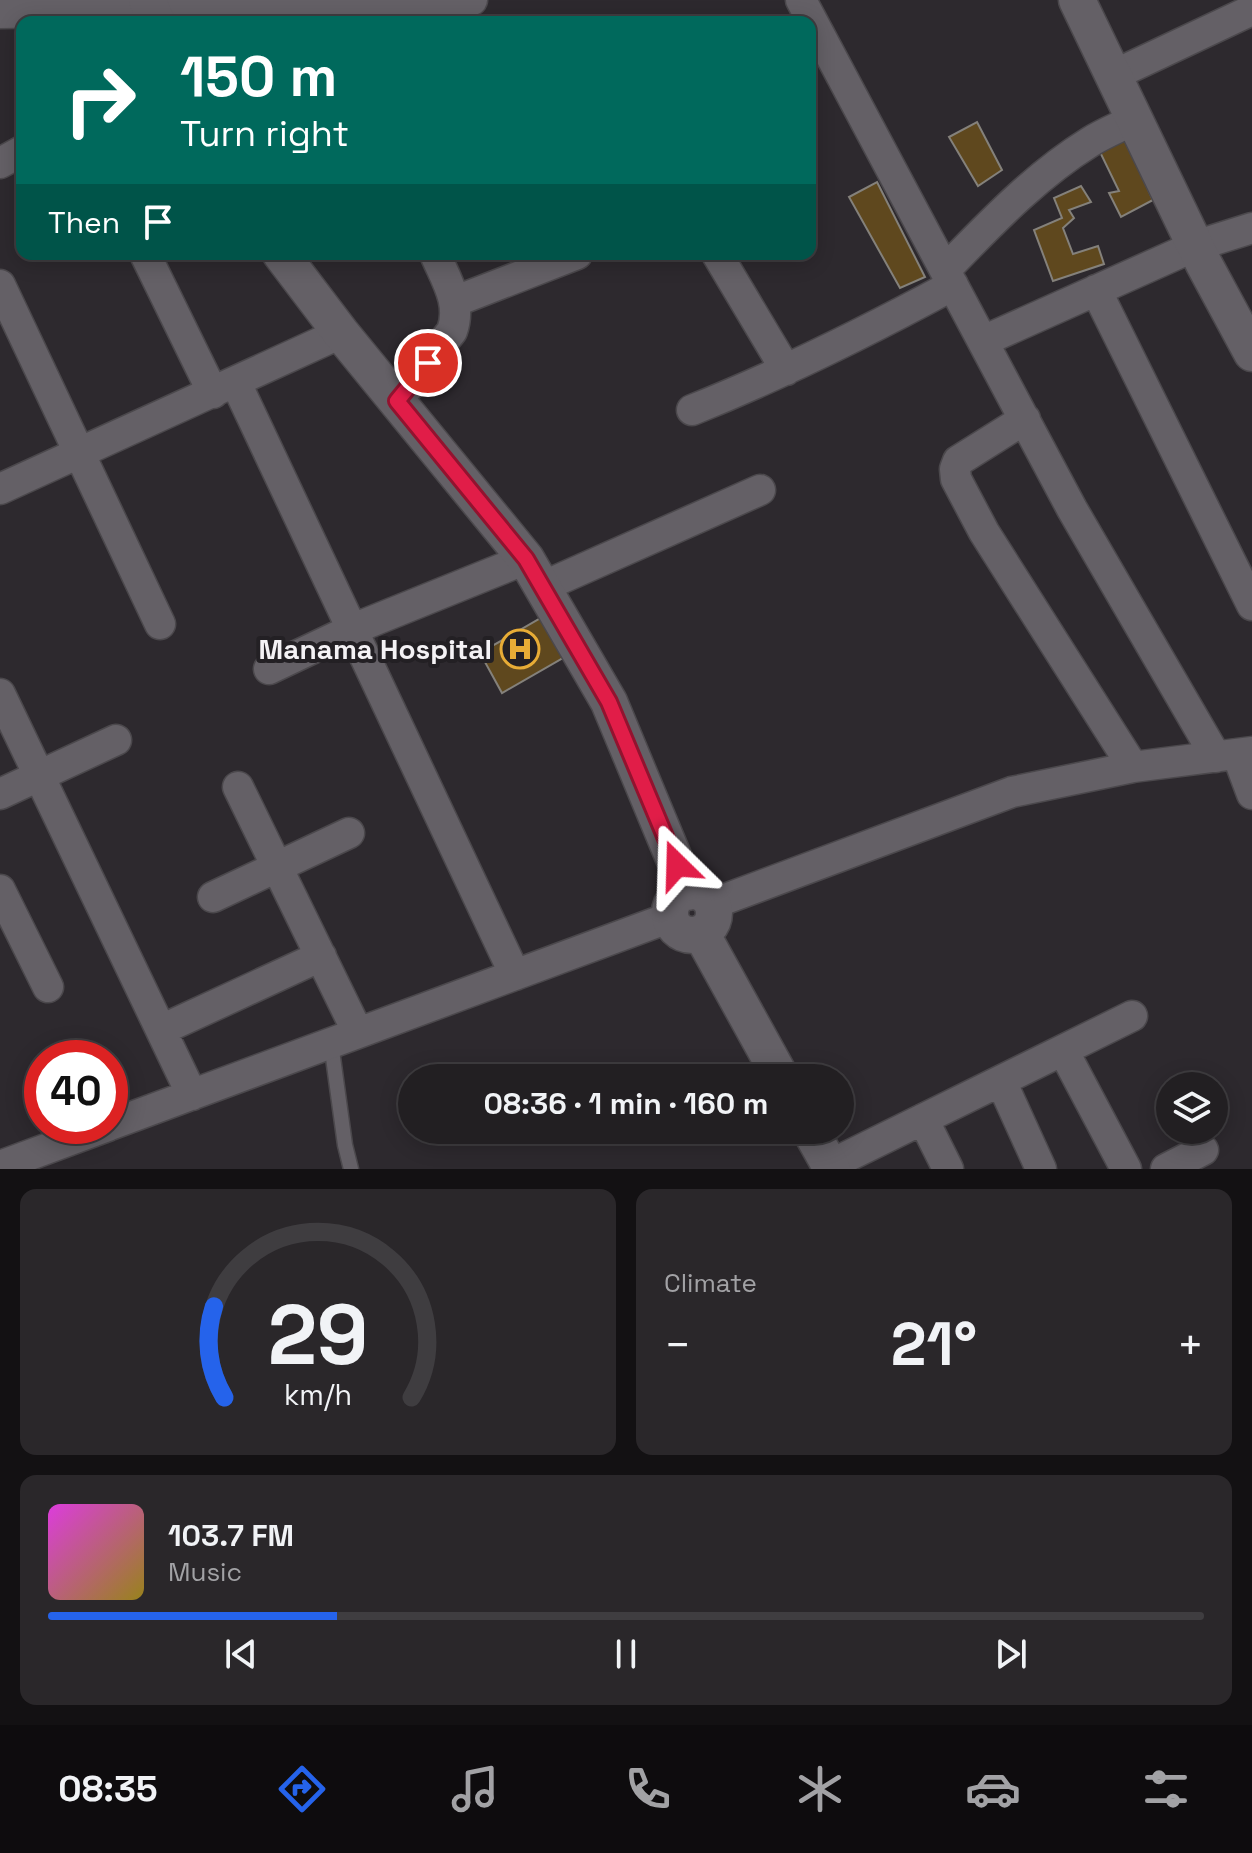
<!DOCTYPE html>
<meta charset="utf-8">
<style>
body{margin:0;font-family:"Space Grotesk",sans-serif;background:#2a272a;color:#f1f3f6;height:100vh;display:flex;flex-direction:column;font-size:30px;white-space:nowrap}
*{box-sizing:border-box;margin:0}
p{font-size:26px;color:#a2a2a5}
.icon{flex:none;width:44px;height:44px;fill:none;stroke:currentColor;stroke-width:2;stroke-linecap:round;stroke-linejoin:round}
.map{position:relative;height:1169px;overflow:hidden}
.details{display:flex;flex-direction:column;gap:20px;padding:20px;background:#131113;flex:1}
.details>*{flex:none}
.guide{position:absolute;left:16px;top:16px;width:800px;height:244px;border-radius:16px;box-shadow:0 4px 20px #0003,0 0 0 2px #3f3d40;background:#00695c;color:#fff;overflow:hidden}
.controls{position:absolute;left:1156px;top:1072px;display:grid;gap:16px}
.controls a{display:grid;place-items:center;width:72px;height:72px;border-radius:50%;background:#221f22;box-shadow:0 4px 20px #0003,0 0 0 2px #3f3d40;font-size:40px}
.speed{position:absolute;left:24px;top:1040px;display:flex;gap:16px;font-size:40px;font-weight:700;text-align:center}
.speed>*{display:grid;place-content:center;width:104px;height:104px;border-radius:50%;background:#221f22;box-shadow:0 4px 20px #0003,0 0 0 2px #3f3d40;line-height:1}
.speed .limit{border:12px solid #d22;background:#fff;color:#111}
.pin{position:absolute;display:grid;place-items:center;width:68px;height:68px;color:#fff;margin:-34px;border:4px solid #fff;border-radius:50%;box-shadow:0 2px 8px #0007}
.me{position:absolute;width:88px;margin:-44px;rotate:338deg;stroke-linejoin:round;filter:drop-shadow(0 0 6px #0008)}
.turn{display:flex;align-items:center;gap:28px;height:168px;padding:0 32px;font-size:36px}
.turn .icon{width:104px;height:104px;stroke-width:2.5}
.turn b{display:block;font-size:56px;line-height:68px}
.then{display:flex;align-items:center;height:76px;padding:0 32px;background:#0003;gap:16px;font-size:30px}
.big{font-size:60px;font-weight:700;line-height:1.1}
.details .widget{flex:1;display:flex;flex-direction:column;justify-content:center;gap:12px;min-width:0;padding:0 28px;border-radius:16px;background:#2a272a}
.details .dial{align-items:center;gap:0}
.dial svg{height:208px;overflow:visible;fill:none;stroke:#3f3d40;stroke-width:7;stroke-linecap:round;text-anchor:middle}
.dial text{fill:#f1f3f6;stroke:none}
.song{display:flex;align-items:center;gap:24px}
.cover{width:96px;height:96px;border-radius:12px;background:linear-gradient(135deg,hsl(300 70% 55%),hsl(50 70% 35%))}
.played{height:8px;border-radius:4px;background:linear-gradient(90deg,#2563eb 25%,#3f3d40 25%)}
.keys{display:flex;justify-content:space-around;direction:ltr}
.heat{display:flex;justify-content:space-between;align-items:center;font-size:44px;direction:ltr}
.details .tiles{flex:1;display:grid;gap:20px;grid-template-columns:1fr 1fr}
.widget:last-child{grid-column:span 2}
.trip{position:absolute;left:398px;top:1064px;width:456px;height:80px;border-radius:40px;background:#221f22;box-shadow:0 4px 20px #0003,0 0 0 2px #3f3d40;font-weight:700;line-height:80px;text-align:center}
.tabs{display:flex;height:128px;justify-content:space-around;align-items:center;background:#0e0c0e;color:#a2a2a5}
.tabs .icon{width:56px;height:56px}
.tabs .on{color:#2563eb}
.tabs b{font-size:36px;color:#f1f3f6}
.map>svg:first-child{display:block}
</style>
<div class="map">
<svg width="1252" height="1169" viewBox="0 0 1252 1169">
<rect width="100%" height="100%" fill="#2d292e"/>
<path fill="#5f481e" stroke="#84817b" stroke-width="2" d="M977,122l25,48 -24,16 -29,-49z
M1124,137l29,63 -32,17 -12,-24 10,-2 -20,-41z
M877,182l48,95 -25,11 -51,-91z
M1081,186l10,16 -22,8 5,8 -11,10 10,26 25,-8 6,18 -51,17 -19,-51 28,-12 -8,-20z
M546,615l22,40 -66,38 -22,-40z"/>
<g fill="none" stroke-linecap="round" stroke-linejoin="round">
<g stroke="#4b484c" stroke-width="17">
<path id="service" d="M331,1043l14,102 6,24"/>
</g>
<g stroke="#4b484c" stroke-width="33">
<path id="minor" d="M801,0l271,509 144,248
M0,13l441,-7 31,-6
M1114,75l138,-65
M0,163l22,-12
M145,254l68,139
M717,254l69,116
M945,270c45,-46 90,-94 145,-128 14,-9 30,-15 45,-23
M0,285l160,339
M1096,290l156,315
M456,301l121,-47
M983,341l212,-95 57,-18
M236,383l279,592
M397,401l55,-70c10,-28 -6,-51 -17,-77
M692,410c90,-36 176,-79 261,-125
M1025,419l-67,42 -3,8 1,10 28,53 149,235
M0,489l341,-156
M542,587l218,-97
M269,669l84,-40 173,-70
M0,694l192,401
M1237,754l15,40
M238,787l120,246
M0,794l116,-54
M0,890l48,97
M213,897l136,-64
M712,904l300,-112 121,-25 119,-15
M161,1030l160,-74
M1063,1050l63,119
M1001,1081l40,88
M923,1119l25,50
M110,1125l561,-208
M830,1165l302,-149
M0,1166l108,-40
M1166,1169l37,-19"/>
</g>
<g stroke="#4b484c" stroke-width="39">
<path id="tertiary" d="M147,0l10,22
M1077,0l127,264 48,89
M281,254l60,79 185,226 83,143 79,190
M670 913a22 22 0 1 1 44 0a22 22 0 1 1-44 0Z
M701,933l80,145
M810,1130l22,39"/>
</g>
<use href="#service" stroke="#646066" stroke-width="14"/>
<use href="#minor" stroke="#646066" stroke-width="30"/>
<use href="#tertiary" stroke="#646066" stroke-width="36"/>
</g>
<g fill="none" stroke-linecap="round" stroke-linejoin="round">
<g stroke="#92132f" stroke-width="20">
<path id="route" d="M428,363l-31,38 129,158 83,143 68,163"/>
</g>
<use href="#route" stroke="#e11d48" stroke-width="14"/>
</g>
<defs>
<g id="hospital-ring" transform="scale(2)"><circle r="9.5" fill="#232024" stroke="#e7ac36" stroke-width="1.5"/><path d="M-5-5h3v3.5h4V-5h3V5h-3V1.5h-4V5h-3Z" fill="#e7ac36"/></g>
</defs>
<g fill-rule="evenodd">
<use href="#hospital-ring" x="520" y="649"/>
</g>
<g text-anchor="middle" dominant-baseline="central" stroke-width="8" stroke-linejoin="round" paint-order="stroke">
<g font-size="28" font-weight="bold" fill="#f4f2f5" stroke="#232024" text-anchor="end">
<text x="492" y="649">Manama Hospital</text>
</g>
</g>
</svg>
<div class="controls">
<a><svg class="icon" aria-label="layers" viewBox="0 0 24 24"><path d="M12 4l9 5-9 5-9-5zM3 14l9 5 9-5"/></svg></a>
</div>
<div class="speed"><div class="limit">40</div></div>
<div class="pin" style="left:428px;top:363px;background:#d93025"><svg class="icon" aria-label="arrive" viewBox="0 0 24 24"><path d="M6 21V4h12l-3 4 3 4H6"/></svg></div>
<svg class="me" style="left:677px;top:865px" viewBox="-20 -20 40 40"><path d="M0-17L14 15 0 8-14 15z" fill="#e11d48" stroke="#fff" stroke-width="4"/></svg>
<div class="trip">08:36 · 1 min · 160 m</div>
<div class="guide">
<div class="turn"><svg class="icon" aria-label="right" viewBox="0 0 24 24"><path d="M7 20v-9h11M14 6l5 5-5 5"/></svg><div><b>150 m</b>Turn right</div></div>
<div class="then">Then<svg class="icon" aria-label="arrive" viewBox="0 0 24 24"><path d="M6 21V4h12l-3 4 3 4H6"/></svg></div>
</div>
</div>
<section class="details">
<div class="tiles">
<div class="widget dial"><svg viewBox="0 0 100 80">
<path d="M14 69A42 42 0 1 1 86 69"/>
<path d="M14 69A42 42 0 0 1 10 34" stroke="#2563eb"/>
<text x="50" y="56" font-size="32" font-weight="700">29</text>
<text x="50" y="72" font-size="11">km/h</text>
</svg></div>
<div class="widget"><p>Climate</p>
<div class="heat"><a>−</a><b class="big">21°</b><a>+</a></div>
</div>
<div class="widget">
<div class="song"><i class="cover"></i><div><b>103.7 FM</b><p>Music</p></div></div>
<div class="played"></div>
<div class="keys"><svg class="icon" aria-label="previous" viewBox="0 0 24 24"><path d="M18 5L8 12l10 7zM5 5v14"/></svg><svg class="icon" aria-label="pause" viewBox="0 0 24 24"><path d="M8 5v14M16 5v14"/></svg><svg class="icon" aria-label="next" viewBox="0 0 24 24"><path d="M6 5l10 7-10 7zM19 5v14"/></svg></div>
</div>
</div>
</section>
<nav class="tabs">
<b>08:35</b>
<svg class="icon on" aria-label="directions" viewBox="0 0 24 24"><path d="M12 3l9 9-9 9-9-9zM9 14v-3h6M13 9l2 2-2 2"/></svg>
<svg class="icon" aria-label="music" viewBox="0 0 24 24"><path d="M9 18V5l10-2v13"/><circle cx="6" cy="18" r="3"/><circle cx="16" cy="16" r="3"/></svg>
<svg class="icon" aria-label="phone" viewBox="0 0 24 24"><path d="M5 4h4l2 5-3 2q2 4 5 5l2-3 5 2v4C11 20 4 13 5 4z"/></svg>
<svg class="icon" aria-label="climate" viewBox="0 0 24 24"><path d="M12 3v18M4 7l16 10M4 17L20 7"/></svg>
<svg class="icon" aria-label="car" viewBox="0 0 24 24"><path d="M5 17H2v-5l4-1 3-4h7l3 4 3 1v5h-3M9 17h6M6 11h13"/><circle cx="7" cy="17" r="2"/><circle cx="17" cy="17" r="2"/></svg>
<svg class="icon" aria-label="filters" viewBox="0 0 24 24"><path d="M4 7h16M4 17h16"/><circle cx="9" cy="7" r="2"/><circle cx="15" cy="17" r="2"/></svg>
</nav>
